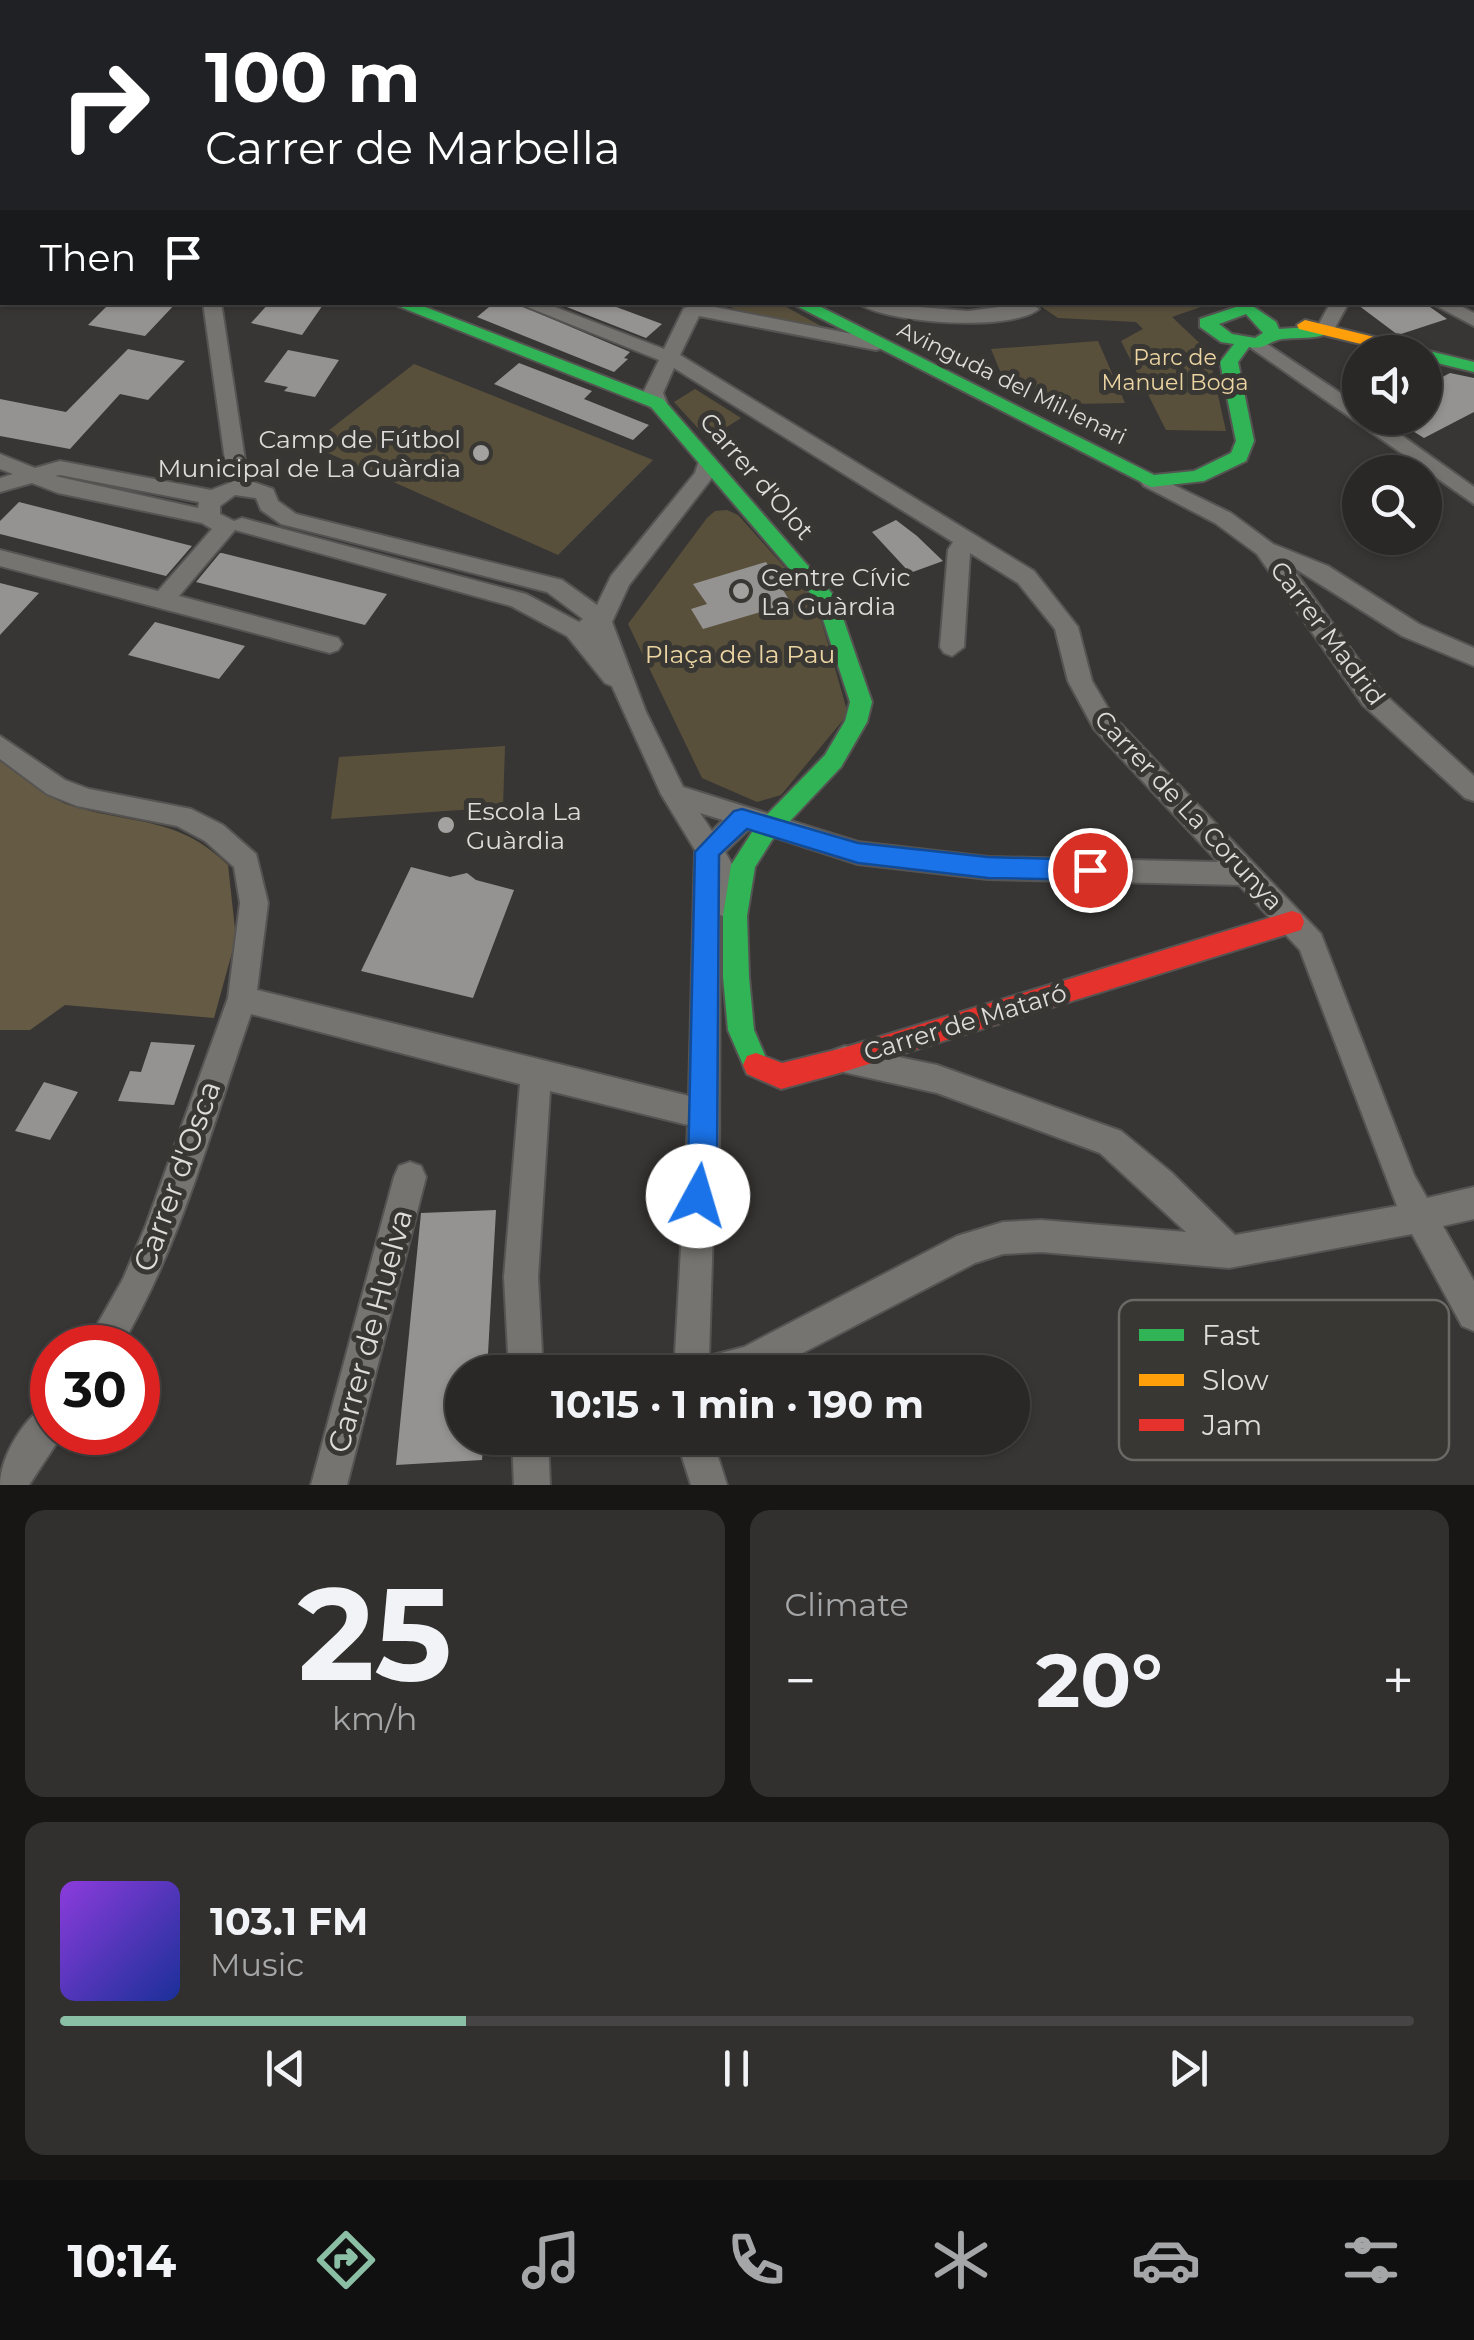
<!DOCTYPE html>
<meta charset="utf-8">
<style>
body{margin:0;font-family:Montserrat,sans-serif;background:#32302f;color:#f1f3f6;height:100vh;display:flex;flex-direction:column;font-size:38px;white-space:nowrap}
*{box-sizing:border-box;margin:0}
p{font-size:32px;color:#a5a6a7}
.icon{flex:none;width:55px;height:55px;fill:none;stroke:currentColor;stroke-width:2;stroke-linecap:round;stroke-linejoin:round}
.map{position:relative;height:1485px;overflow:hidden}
.side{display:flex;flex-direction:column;gap:25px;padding:25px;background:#171615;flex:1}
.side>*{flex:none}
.guide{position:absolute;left:0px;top:0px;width:1475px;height:305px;box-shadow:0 2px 8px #0004,0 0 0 2px #464444;background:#202124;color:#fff;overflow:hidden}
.buttons{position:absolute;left:1342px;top:335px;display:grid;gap:20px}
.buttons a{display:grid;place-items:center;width:100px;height:100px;border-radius:50%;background:#2a2827;box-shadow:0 2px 8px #0004,0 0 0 2px #464444;font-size:50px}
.speed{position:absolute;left:30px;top:1325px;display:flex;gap:20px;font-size:50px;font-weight:700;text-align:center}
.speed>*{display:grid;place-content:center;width:130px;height:130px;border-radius:50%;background:#2a2827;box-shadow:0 2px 8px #0004,0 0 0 2px #464444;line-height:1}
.speed .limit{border:15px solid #d22;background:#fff;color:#111}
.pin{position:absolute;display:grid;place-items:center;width:85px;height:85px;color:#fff;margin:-42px;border:5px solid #fff;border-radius:50%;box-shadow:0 2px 10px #0007}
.me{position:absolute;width:110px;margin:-55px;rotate:6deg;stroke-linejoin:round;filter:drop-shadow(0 0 8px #0008)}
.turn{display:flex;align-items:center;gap:35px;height:210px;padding:0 40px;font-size:45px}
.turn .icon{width:130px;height:130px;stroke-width:2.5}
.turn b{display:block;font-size:70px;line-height:85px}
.then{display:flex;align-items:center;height:95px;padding:0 40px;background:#0003;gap:20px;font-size:38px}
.big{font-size:75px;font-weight:700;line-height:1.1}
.side .widget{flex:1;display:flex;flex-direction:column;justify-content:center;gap:15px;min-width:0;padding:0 35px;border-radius:20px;background:#32302f}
.side .dial{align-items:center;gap:0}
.dial b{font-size:130px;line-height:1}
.song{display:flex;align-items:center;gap:30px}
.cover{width:120px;height:120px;border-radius:15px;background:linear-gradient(135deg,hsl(270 70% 55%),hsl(230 70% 35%))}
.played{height:10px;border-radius:5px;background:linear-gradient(90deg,#8abfa5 30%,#464444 30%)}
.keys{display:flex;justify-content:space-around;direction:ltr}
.heat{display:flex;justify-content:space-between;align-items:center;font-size:55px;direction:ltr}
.side .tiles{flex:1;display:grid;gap:25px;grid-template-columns:1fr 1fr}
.widget:last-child{grid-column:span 2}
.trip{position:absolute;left:445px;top:1355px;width:585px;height:100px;border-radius:50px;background:#2a2827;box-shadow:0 2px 8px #0004,0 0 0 2px #464444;font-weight:700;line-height:100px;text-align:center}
.menu{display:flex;height:160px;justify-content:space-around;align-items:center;background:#111010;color:#a5a6a7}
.menu .icon{width:70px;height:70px}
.menu .active{color:#8abfa5}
.menu b{font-size:45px;color:#f1f3f6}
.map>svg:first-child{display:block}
</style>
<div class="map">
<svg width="1474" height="1485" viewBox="0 0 1474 1485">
<rect width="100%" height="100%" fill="#383634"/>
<path fill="#59503c" d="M721,303h58l51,28 -88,-19z
M1036,303h176l-40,14 36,34 18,80 -60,-1 -45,-89 22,-12 -7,-7 -78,-4z
M1098,341l27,62 -55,1 -68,-28 -11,-27z
M414,364l239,96 -95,95 -248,-110z
M695,389l46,29 -33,21 -34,-37z
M727,510l11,5 78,87 32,112 -67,81 -24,7 -55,-24 -74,-154 79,-106 8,-7z
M505,746l-2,61 -172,12 8,-62z"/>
<path fill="#655a44" d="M0,761c22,15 46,37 72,45 62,19 106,10 156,59l8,73 -22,80 -149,-13 -35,25h-30z"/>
<path fill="#949391" d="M111,302h66l-32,34 -57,-11z
M270,302h55l-23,33 -51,-12z
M495,302h17l118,50 -6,6 4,1 -14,13 -137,-55z
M554,302h49l59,22 -16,14z
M1354,302h69l24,17 -49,16z
M128,349l57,12 -37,39 -28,-6 -50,55 -70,-13v-37l66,13z
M288,350l51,10 -24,37 -31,-6 4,-4 -24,-5z
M519,363l73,28 -8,8 65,26 -16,15 -139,-56z
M1450,373l24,5v34l-50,26 -32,-20h33v-32z
M19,502l173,44 -26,30 -166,-42v-13z
M896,520l21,16 26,25 -33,12 -38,-41z
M220,553h2l165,41 -22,31 -169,-43z
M766,562l25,41 -88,26 -12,-20 16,-5 -14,-20z
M0,583l39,10 -39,42z
M155,622l90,24 -26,33 -91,-24z
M411,867l39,10 17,-4 9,7 38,10 -41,108 -112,-27z
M151,1042l44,3 -21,60 -56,-4 12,-30 11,1z
M44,1082l34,10 -28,48 -35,-9z
M496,1210l-9,162h-25v66h22l-2,22 -86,5 25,-252z"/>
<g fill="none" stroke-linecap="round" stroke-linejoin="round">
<g stroke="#555453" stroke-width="4">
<path id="street" d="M97,0h15l1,2h-14z
M184,0h15l1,2h-14z
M1222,0h16l1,2h-15z
M1323,0h17l1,2h-16z
M1472,78h2v10l-2,-1z
M1472,150l2,1v10l-2,-1z
M1472,205h2v11h-2z
M203,302h18l25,165 7,15 20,7 5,12 18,13 266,66 35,25 14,-29 84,-103 5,-15h14l1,16 -86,111 -17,37 34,90 37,75 175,55 130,15 230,5 -124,-133 -26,-48 -13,-52 -37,-46 -48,-30 -6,94 -12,9 -8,-3 -4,-6 8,-97 5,-8 -279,-174 -11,25 4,10 -10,6 -7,-2 -7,-14 16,-33 -144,-58h27l122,47 20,-41 15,-4 184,36v8l-7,2 -177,-34 -19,39 354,216 44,56 14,54 20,34 209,219 93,241 13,23 47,-11v32l-31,7 31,55v50l-12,-5 -50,-92 -183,34 -188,-16 -38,2 -28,9 -209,109h-92l14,-247 -138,-34 -12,186 5,95h-34l-5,-95 16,-193 -269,-70c-39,112 -70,231 -131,334h-36l39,-69 23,-54 82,-227 12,-95 -6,-36 -29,-26 -28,-15 -100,-20 -30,-12 -47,-35v-23l65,44 24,9 102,20 32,16 33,29 12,49 -11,87 432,106 6,-246 -34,-56 -49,-108 -7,-3 -38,-47 -56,-30 -276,-76 -56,66 159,42 4,6 -4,6 -8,3 -330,-87v-16l158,41 54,-62 -10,-6 -144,-30 -26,-10 -32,9v-14l13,-4 -13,-5v-15l35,14 25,-7 151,29 21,-8 -6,-15zM60,475l139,27 -1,6 -143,-32zM235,495l21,3 5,12 20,14 266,68 36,27 -4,3 -53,-28 -284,-76 -8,3 -14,-7v-8zM700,813l23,7 -11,11zM749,829l109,35 130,15 251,6 61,65 97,256 -162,29 -64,-63 -50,-41 -184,-66 -92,-19 -11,4 -4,10 4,10 103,23 163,60 86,79 -145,-12 -38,2 -46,14 -213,111 -35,9 5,-160 5,-29 1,-252 8,3 10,-4c9,-19 -2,-45 -13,-62z
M856,302l112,9 62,-8 9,6c-28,23 -154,15 -183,-7z
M1331,302h18l-18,33h-14l-2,-4z
M1429,302h24l21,11v13z
M1258,338l102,68v12h17l97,69v17l-223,-156v-8z
M1151,474l80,39 42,31 55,22 91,58 55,24v18l-72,-30 -111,-70 90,125 93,85v25l-9,-3 -102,-93 -106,-151 -42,-31 -71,-37 -4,-5 4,-5z
M410,1162l11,4 5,11 -79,308h-36l83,-308 5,-11z
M52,1402v30h12l-35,53h-29c0,-28 25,-71 52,-83z
M512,1438h36l2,47h-36z
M676,1438h36l15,47h-36z"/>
</g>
<g stroke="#555453" stroke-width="4">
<path id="fast" d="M399,0h12l1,2h-12z
M0,31h2v8h-2z
M0,94h2v8h-2z
M388,302h24l251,97 173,199 36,104 -5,20 -26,45 -69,73 -17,27 -8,49 2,61 5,53 15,35 -4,9 -9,3 -9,-3 -19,-44 -5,-53v-61l8,-51 25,-39 69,-71 20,-34 5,-19 -33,-101 -166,-194z
M789,302h22l343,173 40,-4 37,-18 5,-12 -16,-79 14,-18 -13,-2 -21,-15v-8l48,-16 28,19 3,7 45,-3 8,5c-13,9 -33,6 -50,8 -13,2 -18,11 -33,8l-11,15 16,79 -8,20 -42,20 -53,6zM1246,314l17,19 -8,5 -23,-4 -13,-10z
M1425,350l49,12v10l-49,-12v-8h-7z"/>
</g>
<g stroke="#555453" stroke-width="4">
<path id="slow" d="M1305,320l114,28 3,4h-28l-95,-23 -2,-4z"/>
</g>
<g stroke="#555453" stroke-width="4">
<path id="jam" d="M1292,911l9,3 3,8 -3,8 -458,142 -62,17 -34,-15 -4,-9 4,-9 9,-3 26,10 61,-15z"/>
</g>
<use href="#street" fill="#757470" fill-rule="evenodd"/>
<use href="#fast" fill="#30b455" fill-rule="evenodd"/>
<use href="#slow" fill="#ff9f0a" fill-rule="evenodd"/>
<use href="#jam" fill="#e5322d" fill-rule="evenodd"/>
</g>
<path fill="#1a73e8" stroke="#114b97" stroke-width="2.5" d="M742,809l116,34 130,14 102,3 9,3 3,7 -3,7 -9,3 -102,-2 -130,-15 -111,-34 -28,26 -2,312 -9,39 -10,5 -10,-5 -4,-10 4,-29 7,-315 39,-41z"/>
<g fill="#a4a2a0" stroke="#393733" stroke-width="4">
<circle cx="481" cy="453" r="10"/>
<circle cx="741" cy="591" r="10"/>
<circle cx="446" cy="825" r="10"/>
</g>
<g text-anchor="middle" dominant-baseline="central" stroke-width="10" stroke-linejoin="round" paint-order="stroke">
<g font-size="22" fill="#ecd5a3" stroke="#393733">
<text x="1175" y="357">Parc de<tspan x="1175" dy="25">Manuel Boga</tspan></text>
</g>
<g font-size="22" fill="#dedcda" stroke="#393733">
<text transform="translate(1012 383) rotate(26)">Avinguda del Mil·lenari</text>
</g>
<g font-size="25" fill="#dedcda" stroke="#393733" text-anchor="start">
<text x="461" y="439" text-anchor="end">Camp de Fútbol<tspan x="461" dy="29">Municipal de La Guàrdia</tspan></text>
<text x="761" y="577">Centre Cívic<tspan x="761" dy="29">La Guàrdia</tspan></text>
<text x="466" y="811">Escola La<tspan x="466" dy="29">Guàrdia</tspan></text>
</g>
<g font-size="25" fill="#dedcda" stroke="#393733">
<text transform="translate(757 476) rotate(49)">Carrer d'Olot</text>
<text transform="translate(1328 633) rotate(53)">Carrer Madrid</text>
<text transform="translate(1189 810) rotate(47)">Carrer de La Corunya</text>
<text transform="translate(965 1022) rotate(-17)">Carrer de Mataró</text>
</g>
<g font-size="25" fill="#ecd5a3" stroke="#393733">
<text x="740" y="654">Plaça de la Pau</text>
</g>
<g font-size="30" fill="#dedcda" stroke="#393733">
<text transform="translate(177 1176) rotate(-70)">Carrer d'Osca</text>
<text transform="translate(370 1331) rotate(-75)">Carrer de Huelva</text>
</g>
</g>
<rect x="1119" y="1300" width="330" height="160" rx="15" fill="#393733" stroke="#6b6965" stroke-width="2.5"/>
<rect x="1139" y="1329" width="45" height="12" fill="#30b455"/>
<rect x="1139" y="1374" width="45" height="12" fill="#ff9f0a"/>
<rect x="1139" y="1419" width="45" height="12" fill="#e5322d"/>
<g font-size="28" fill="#dedcda">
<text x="1202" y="1345">Fast</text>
<text x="1202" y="1390">Slow</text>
<text x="1202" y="1435">Jam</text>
</g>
</svg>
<div class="buttons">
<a><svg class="icon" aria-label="sound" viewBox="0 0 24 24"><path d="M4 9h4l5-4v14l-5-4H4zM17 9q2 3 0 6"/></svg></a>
<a><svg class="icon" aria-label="search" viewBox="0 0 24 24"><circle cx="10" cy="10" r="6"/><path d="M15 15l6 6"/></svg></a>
</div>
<div class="speed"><div class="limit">30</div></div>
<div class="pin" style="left:1090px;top:870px;background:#d93025"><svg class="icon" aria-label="arrive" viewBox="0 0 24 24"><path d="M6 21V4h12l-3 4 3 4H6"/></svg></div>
<svg class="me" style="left:698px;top:1196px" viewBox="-20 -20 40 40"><circle r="19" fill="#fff"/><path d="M0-13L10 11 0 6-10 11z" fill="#1a73e8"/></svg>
<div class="trip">10:15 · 1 min · 190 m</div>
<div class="guide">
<div class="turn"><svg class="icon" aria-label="right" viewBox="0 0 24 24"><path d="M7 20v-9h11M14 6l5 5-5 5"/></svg><div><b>100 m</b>Carrer de Marbella</div></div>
<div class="then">Then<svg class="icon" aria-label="arrive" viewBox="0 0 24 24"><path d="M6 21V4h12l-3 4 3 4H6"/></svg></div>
</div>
</div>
<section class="side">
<div class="tiles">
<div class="widget dial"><b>25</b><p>km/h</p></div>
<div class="widget"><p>Climate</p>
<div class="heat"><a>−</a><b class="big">20°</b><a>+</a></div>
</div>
<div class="widget">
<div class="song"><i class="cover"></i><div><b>103.1 FM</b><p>Music</p></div></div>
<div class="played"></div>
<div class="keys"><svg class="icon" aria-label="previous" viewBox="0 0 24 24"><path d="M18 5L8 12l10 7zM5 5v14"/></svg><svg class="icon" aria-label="pause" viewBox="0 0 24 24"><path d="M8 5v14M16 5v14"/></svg><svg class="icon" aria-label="next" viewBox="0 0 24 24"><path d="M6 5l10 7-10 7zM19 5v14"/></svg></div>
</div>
</div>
</section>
<nav class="menu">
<b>10:14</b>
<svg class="icon active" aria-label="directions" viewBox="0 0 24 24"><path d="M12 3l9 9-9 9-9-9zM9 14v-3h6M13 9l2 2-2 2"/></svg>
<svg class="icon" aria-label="music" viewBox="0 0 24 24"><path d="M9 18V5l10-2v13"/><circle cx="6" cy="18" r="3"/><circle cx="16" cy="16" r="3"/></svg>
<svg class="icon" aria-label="phone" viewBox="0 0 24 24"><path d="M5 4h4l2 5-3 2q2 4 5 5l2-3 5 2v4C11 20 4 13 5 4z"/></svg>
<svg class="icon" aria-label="climate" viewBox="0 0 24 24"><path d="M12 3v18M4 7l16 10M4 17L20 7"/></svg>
<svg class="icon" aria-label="car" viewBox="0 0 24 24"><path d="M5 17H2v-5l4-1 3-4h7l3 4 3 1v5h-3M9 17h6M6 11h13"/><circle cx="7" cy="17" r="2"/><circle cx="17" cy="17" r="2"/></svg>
<svg class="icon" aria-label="filters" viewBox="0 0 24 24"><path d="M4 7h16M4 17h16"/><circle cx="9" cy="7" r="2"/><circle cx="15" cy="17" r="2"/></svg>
</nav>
